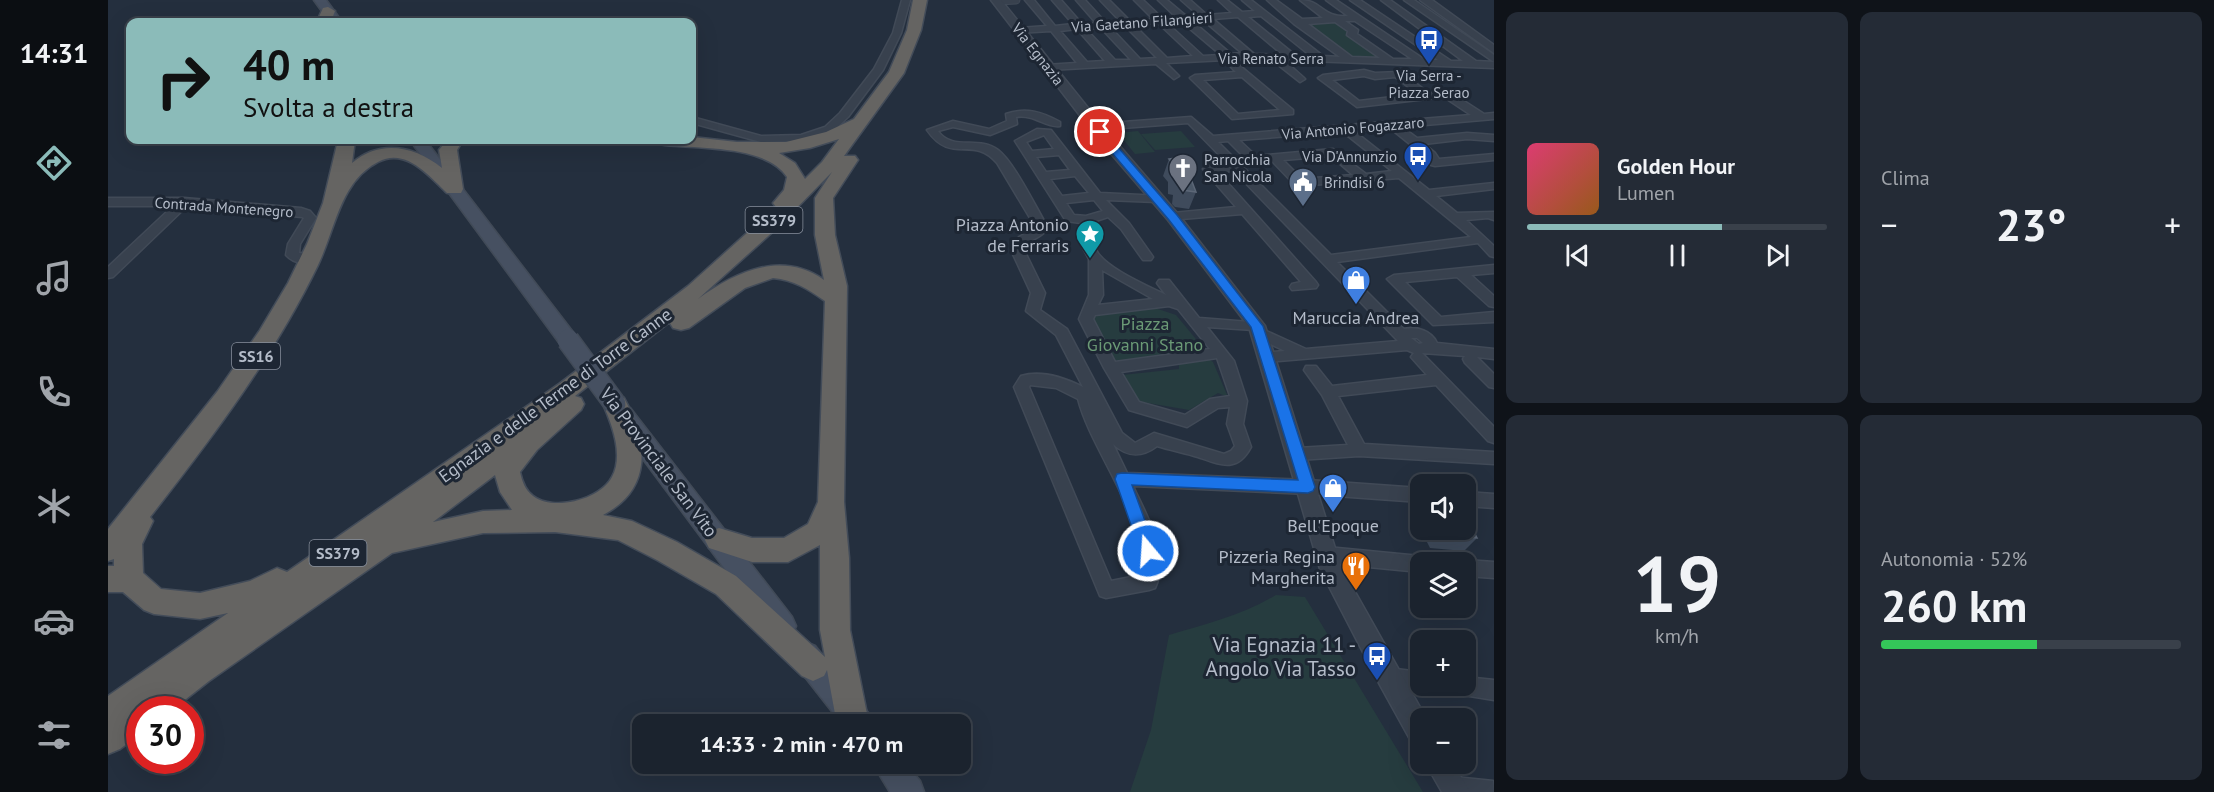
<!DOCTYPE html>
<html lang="it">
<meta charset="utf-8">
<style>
body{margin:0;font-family:"PT Sans",sans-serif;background:#242b36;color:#f1f3f6;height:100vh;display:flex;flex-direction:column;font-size:22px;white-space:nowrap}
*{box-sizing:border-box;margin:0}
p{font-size:20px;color:#a0a4aa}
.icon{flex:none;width:33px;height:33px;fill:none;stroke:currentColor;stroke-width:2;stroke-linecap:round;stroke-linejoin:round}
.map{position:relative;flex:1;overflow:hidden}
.sheet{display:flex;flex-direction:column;gap:12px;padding:12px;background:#0f1319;width:720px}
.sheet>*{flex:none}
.banner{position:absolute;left:18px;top:18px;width:570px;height:126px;border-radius:12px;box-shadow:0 6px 24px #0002,0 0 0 2px #39404a;background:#8bbbb9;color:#111;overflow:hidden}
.tools{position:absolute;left:1302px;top:474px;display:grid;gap:12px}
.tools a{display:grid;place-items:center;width:66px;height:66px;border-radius:12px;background:#1b232e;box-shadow:0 6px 24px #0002,0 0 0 2px #39404a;font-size:30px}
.speed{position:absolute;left:18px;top:696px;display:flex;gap:12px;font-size:30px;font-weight:700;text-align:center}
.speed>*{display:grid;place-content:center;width:78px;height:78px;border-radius:50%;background:#1b232e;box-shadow:0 6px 24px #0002,0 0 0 2px #39404a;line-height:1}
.speed .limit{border:9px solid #d22;background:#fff;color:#111}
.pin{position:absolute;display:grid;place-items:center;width:51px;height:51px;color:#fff;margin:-26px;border:3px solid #fff;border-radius:50%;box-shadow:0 2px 6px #0007}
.me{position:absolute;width:66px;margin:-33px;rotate:342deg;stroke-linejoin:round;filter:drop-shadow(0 0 4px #0008)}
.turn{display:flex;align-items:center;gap:21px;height:126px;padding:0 18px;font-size:27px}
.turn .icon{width:78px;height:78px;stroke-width:2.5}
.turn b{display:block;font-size:42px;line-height:51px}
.big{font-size:45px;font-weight:700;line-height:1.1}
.sheet .widget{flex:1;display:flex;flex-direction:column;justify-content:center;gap:9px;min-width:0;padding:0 21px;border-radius:12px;background:#242b36}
.sheet .dial{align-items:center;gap:0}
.dial b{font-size:78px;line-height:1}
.song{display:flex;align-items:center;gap:18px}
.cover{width:72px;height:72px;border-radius:9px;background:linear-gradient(135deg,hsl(340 70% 55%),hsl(30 70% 35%))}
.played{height:6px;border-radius:3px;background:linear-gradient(90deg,#8bbbb9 65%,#39404a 65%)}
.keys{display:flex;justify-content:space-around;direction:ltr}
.heat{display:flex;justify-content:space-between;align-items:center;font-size:33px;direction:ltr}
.charge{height:9px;border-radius:4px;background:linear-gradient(90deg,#34c759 52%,#39404a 0)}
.sheet .tiles{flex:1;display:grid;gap:12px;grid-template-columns:repeat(2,1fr)}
.trip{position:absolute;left:524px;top:714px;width:339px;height:60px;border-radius:12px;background:#1b232e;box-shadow:0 6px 24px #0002,0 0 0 2px #39404a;font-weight:700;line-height:60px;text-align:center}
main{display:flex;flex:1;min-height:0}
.dock{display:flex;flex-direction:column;width:108px;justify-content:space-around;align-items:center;background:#0b0e12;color:#a0a4aa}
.dock .icon{width:42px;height:42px}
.dock .current{color:#8bbbb9}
.dock b{font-size:27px;color:#f1f3f6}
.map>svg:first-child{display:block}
</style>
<main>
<nav class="dock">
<b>14:31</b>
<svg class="icon current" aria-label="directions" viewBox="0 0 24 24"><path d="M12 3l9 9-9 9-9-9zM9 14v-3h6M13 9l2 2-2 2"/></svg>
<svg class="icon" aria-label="music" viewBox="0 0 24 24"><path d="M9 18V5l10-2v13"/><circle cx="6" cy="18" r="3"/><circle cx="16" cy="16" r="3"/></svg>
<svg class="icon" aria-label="phone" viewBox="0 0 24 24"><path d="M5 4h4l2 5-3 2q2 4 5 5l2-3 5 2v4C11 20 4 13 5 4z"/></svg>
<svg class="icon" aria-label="climate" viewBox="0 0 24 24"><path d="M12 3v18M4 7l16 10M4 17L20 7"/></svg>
<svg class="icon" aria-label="car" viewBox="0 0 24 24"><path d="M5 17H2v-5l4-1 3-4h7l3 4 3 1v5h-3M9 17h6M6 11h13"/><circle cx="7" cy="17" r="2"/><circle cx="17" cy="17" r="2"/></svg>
<svg class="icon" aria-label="filters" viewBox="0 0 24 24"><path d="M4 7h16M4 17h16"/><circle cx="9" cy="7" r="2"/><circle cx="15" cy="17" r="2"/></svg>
</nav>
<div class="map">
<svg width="1386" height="792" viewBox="0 0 1386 792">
<rect width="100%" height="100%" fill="#242f3e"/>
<path fill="#263c3f" d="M1229,22l47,36 -35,-2 -44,-32z
M1030,131l17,21 -20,2 -17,-21z
M1073,131l14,16 -40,3 -14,-16z
M1047,308l21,7 29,35v3l-90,9 -22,-43 6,-5z
M1101,359l4,3 15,35 -10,-4 -29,17 -53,-9 -14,-26 57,-6v-7z
M1168,595l29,2 118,195h-293l21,-62 18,-95c37,-11 74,-20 107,-40z"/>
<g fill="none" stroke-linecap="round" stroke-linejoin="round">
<g stroke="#414a57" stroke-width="9">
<path id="pedestrian" d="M889,1l19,-1"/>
</g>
<g stroke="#414a57" stroke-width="3">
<path id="minor" d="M794,0h8l-9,33 -18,37 -35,47 -15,14 -31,10 -41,1 -69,-19v-6l69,19 40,-1 24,-8 15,-14 34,-44 19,-36z
M917,0h9l21,26 18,-2 -21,-24h9l21,24 14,-1 -20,-23h9l20,22 15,-1 -20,-21h9l20,20 24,-1 -19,-19h9l19,18 14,-1 -18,-17h9l19,16 12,-1 -17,-15h9l17,15 25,-2 -14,-13h9l15,12 13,-1 -13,-11h9l72,56 17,1 -46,-33 -27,-24h9l26,19 21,-1 -23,-18c22,0 22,18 48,16l-22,-16h10l89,60h13l-88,-60h10l91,61h12l-82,-61h9l86,61 18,1v6l-210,-8 19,17 2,2 -5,3 -28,-22 -27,-1 -79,4 13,13 -5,3 -18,-15 -107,6 -3,-1v-4l31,-2 -26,-32 -34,2v-4l3,-1 27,-2zM1153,16l50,40 -16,-1 -47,-38zM1130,17l45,38 -29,-1 -41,-35zM1095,20l39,33 -11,1 -39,-33zM1237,21h10l57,38h-19l-36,-25 1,-4zM1074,22l39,33 -18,1 -36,-33zM1227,22l13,9 -1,4 33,23 -28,-1 -44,-33zM1050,23l35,33 -26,2 -33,-33zM1017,26l32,32 -17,1 -30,-32zM993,28l30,32h-16l-29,-31zM969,29l28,32 -18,1 -27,-31z
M1296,0h10l80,55v7z
M1125,65h6l54,45v4l-61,5 -42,-41 5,-3 41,-3 -5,-5zM1134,77l38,33 -42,4 -35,-34z
M1256,70l11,3 25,-1 29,21 21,-1 34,22 10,-1v6l-92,8 15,11 50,-5 27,2v6l-27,-2 -43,5 11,9 4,6 55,-5v6l-59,6 -4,-1 -5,-8 -36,-29 -36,3 75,59 65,-7v6l-58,7 21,17 37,-1v8l-6,-2 -22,2 28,26v11l-4,-1 -12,-13 -141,19 67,67c13,-3 28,2 33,14l57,6v10l-17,-2 17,17v14l-5,-1 -24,-24 -2,-4 2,-3 -43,-3 72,74v16l-6,-2 -52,-56 -98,11 26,48 130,8v12l-135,-8 -61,4 -6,-2 -2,-4 2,-4 6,-2 50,-3 -26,-50 -18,-25 2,-4h10l16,20 95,-11 -16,-18 3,-4 -7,-3 -139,12 -5,-1 -2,-4 2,-4 22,-2 -31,-15v-6l-47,-3 27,34 13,40 -4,23 8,23c-14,26 -30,18 -53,10 -13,-4 -28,-7 -41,-11 -16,12 -30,11 -44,-2l14,29 181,7 112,8v14l-112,-8 -175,-8c13,29 38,69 22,102l-6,2 -43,8 -6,-2 -86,-209 7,-11c20,-6 44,2 62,11l-27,-52 -30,-24 5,-18 -20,-43 8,-13 17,-9 -39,-65c-25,-29 -45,3 -70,-33l26,-9 36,8 18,-8 -1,-7c20,-7 36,-2 54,8v4c-15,2 -25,-12 -44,-9l1,7 -27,11 -37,-8 -15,4c15,21 41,4 60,19 16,12 39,59 50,78 -6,11 -21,10 -24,22l21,43 -5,17 27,19 55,104 13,10 19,-10 70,21 7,-3 4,-5 -8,-22 3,-17 -12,1 -31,19 -58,-17 -25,-42 -25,-49 10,-24v-36l-7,-13 -1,-23 -15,-2 -51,-80 22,-12 14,1 49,63 61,3v4l-4,2 -51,-2 23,23 24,34 -2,3h-8l-22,-31 -13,-12 -15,5c-1,9 -2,19 3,28 9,18 52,36 70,45l-9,-12 2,-3h10l30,38 63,5 2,3 -2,3 44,20 92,-8 -164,-170 -16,1 98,110 2,3 -2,3 -24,2 -2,-3 2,-3 9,-2 -59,-68 -73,6 -2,-3 6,-4 63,-6 -33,-38 6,-3 19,-2 -40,-41 -92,7 -5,-3 5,-3 95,-7 22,19 258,-21 -27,-18 -87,10 -39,-29 5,-3zM1256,76l11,3 20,-2 23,17 -59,7 -27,-21zM1235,132l49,39 -26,3 -33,-25 -77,7 -17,-16zM936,135l10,14 -22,2 -6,-9zM1120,141l21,21 23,-1 23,24 4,1 100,-8 72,59 -140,18 -113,-113zM951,155l11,15 -24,2 -10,-15zM1223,156l22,19 -51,4 -19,-19zM967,176l14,17 -27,3 -12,-17zM986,200l9,11 -17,5 -12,-1 -8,-12zM994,270l51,29 -55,6 5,-10zM1061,306l9,3 32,40 -95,13 -22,-43 2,-4zM1303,338h6l6,5 -4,1zM1109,358l13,38 -20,3 -25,16 -46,-13 -18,-30zM922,385l26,3 22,11c13,52 72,122 63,176l-30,6 -82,-194z
M0,198h76l117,10 9,3 6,7 -16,26 -1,9 13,1 6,4c-9,8 -24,6 -32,-3l2,-11 16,-26 -2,-1 -115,-11 -74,71 -5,1v-11l65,-61h-65z
M1386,265v8l-23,2 23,21v11l-5,-1 -32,-29 -52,5 36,35 53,-5v10l-61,3 -46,-46 7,-4z
M1358,492l28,2v14l-28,-2z
M1219,547l93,9 6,3 2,3h-8v10l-93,-9 -6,-3 -3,-5 3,-5z
M1358,560l28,2v16l-28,-2v-14h-6z
M1280,668l32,4v14h8l-1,2 -7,2 -39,-6 -3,-7 3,-7z
M1358,677l28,3v20l-43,-7 -3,-7h18z
M1347,777l38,4 1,11h-48l-2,-4 3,-8z"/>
</g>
<g stroke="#414a57" stroke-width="3">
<path id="tertiary" d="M883,0h10l104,129 73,85 87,112 76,241 85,151h-6v26l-9,-3 -31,-56 -60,-116 -71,-242 -81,-107 -73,-85z
M1312,0h12l62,45v8z
M1318,764h27l17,28h-28z"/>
</g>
<g stroke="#414a57" stroke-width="3">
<path id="secondary" d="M206,0h12l16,22h-12z
M302,140h15l150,195 3,5 -3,5 -7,2 -7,-2z
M514,406l8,2 162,209 4,9 -4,9 -9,3 -9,-3 -160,-215 -3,-6 3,-6z
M697,642l10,4 54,68 4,10h-31l-47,-60 -4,-9 4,-9z
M765,764h33l14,17 4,11h-34z"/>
</g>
<g stroke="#434c59" stroke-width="3">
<path id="trunk" d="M805,0h14l-6,30 -17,43 -60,83h11l3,4 -25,38 2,37 12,51 -3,216 5,56 1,72 17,84 -4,10h-24l-4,-10 -8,-44 -3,6 -11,5 -11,-5 -86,-82 -59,-34 -39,-20 -63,-8 -72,1 -91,20 -183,128 -37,29h-32v24l-20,15 -12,5v-58l120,-83 -28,6 -46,-5 -10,-4 -21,-18h-15v-26h6v-7l-6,2v-32l109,-137 43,-62 28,-47 19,-39 16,-41 15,-63h17l-3,23c28,-24 63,-17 90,5l-3,-18 8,-10h16l-6,10 6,39 -2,4h-14c-18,-17 -41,-46 -69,-31 -38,19 -43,68 -60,103 -44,91 -106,173 -168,252l3,4 -11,23 1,29 18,16 39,4 50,-12 27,-13 10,4 272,-188 129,-98 88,-79 -3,-4 11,-13 3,-13c-21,-32 -87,-28 -122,-32l-6,-1 -2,-4h35v-3l45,5h49l40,-10 28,-13 35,-47 18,-42zM731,139l-17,23 -17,17 -10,-16 -16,-10 31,-5zM724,172l-17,26v37l9,45c-43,-30 -89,-8 -126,19l79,-71zM665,278c21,2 35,11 52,23l-7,201 -10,22 -24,14h-32l-33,-10 -10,4 -4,8 4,8 43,14h36l32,-17v85l5,27 -89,-81 -59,-34 -45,-21 -29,-6c50,-26 45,-74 21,-117l-9,-3 -9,3 -3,6c9,21 21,51 9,73 -11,22 -58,35 -79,19 -8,-6 -11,-15 -13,-24l17,-22 44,-40 3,-6 -3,-6 -6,-2 97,-76 -2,3 3,5 8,2 8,-2 56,-40zM387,475l5,17 12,18 -29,1 -50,11z
M220,7l7,4 -3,8 2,3h-14l-2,-3 5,-11z"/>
</g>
<use href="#pedestrian" stroke="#38414e" stroke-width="7"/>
<use href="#minor" fill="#38414e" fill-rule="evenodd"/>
<use href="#tertiary" fill="#38414e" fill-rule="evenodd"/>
<use href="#secondary" fill="#465061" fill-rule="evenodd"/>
<use href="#trunk" fill="#656462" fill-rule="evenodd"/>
<g stroke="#414a57" stroke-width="24" stroke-linecap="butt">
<path id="secondary-bridge" d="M460,340l47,64"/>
</g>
<use href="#secondary-bridge" stroke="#465061" stroke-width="21"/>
</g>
<path fill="#3f4b5c" d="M1061,159l27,33 -7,17 -14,-2 -3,-3 1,-9 -5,-1v-12l-5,-6z
M1312,499v29l-8,-19z
M1313,530h45l11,8 -13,13 -34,-3z"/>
<path fill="#4b5868" stroke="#5c6777" stroke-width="1.5" d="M1073,157l2,3v-2l13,34 -14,-2 -4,-4 2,-8 -6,-1v-12l-5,-6z
M1358,517l11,21 -35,-3 -3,-5h27z"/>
<path fill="#1a73e8" stroke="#114b97" stroke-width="1.5" d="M992,129l3,1 74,85 86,111 52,161 -2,4 -5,2 -176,-8 24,66 -2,5 -6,2 -5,-2 -3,-5 -25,-72 2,-5 5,-1 176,7 -47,-153 -82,-107 -73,-86v-4z"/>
<defs>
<g id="bus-pin" transform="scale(1.5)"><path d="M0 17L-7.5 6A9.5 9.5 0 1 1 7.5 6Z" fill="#1a4fb4" stroke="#1d2633"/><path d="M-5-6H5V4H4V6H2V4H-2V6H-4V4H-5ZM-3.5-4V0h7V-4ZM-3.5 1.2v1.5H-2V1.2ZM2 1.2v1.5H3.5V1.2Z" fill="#fff"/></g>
<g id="church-pin" transform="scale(1.5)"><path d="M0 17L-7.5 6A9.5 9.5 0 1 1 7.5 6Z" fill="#6b7280" stroke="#1d2633"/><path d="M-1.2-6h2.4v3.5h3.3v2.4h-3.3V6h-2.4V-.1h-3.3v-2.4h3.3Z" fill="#fff"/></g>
<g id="civic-pin" transform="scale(1.5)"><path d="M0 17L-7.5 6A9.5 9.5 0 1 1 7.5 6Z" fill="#5c6f8a" stroke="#1d2633"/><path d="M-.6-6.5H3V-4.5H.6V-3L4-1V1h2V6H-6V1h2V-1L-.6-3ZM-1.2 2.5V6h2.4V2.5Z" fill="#fff"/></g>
<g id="sight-pin" transform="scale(1.5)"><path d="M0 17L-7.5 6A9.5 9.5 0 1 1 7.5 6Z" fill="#0f9aa8" stroke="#1d2633"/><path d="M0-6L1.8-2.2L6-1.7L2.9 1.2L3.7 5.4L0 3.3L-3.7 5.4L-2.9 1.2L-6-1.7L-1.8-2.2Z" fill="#fff"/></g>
<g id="shop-pin" transform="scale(1.5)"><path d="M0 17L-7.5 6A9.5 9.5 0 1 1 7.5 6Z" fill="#3f7fe0" stroke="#1d2633"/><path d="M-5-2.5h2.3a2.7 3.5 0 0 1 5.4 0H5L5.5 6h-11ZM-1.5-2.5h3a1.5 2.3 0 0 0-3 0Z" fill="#fff"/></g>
<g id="restaurant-pin" transform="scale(1.5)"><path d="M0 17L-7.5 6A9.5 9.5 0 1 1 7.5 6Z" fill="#e8710a" stroke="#1d2633"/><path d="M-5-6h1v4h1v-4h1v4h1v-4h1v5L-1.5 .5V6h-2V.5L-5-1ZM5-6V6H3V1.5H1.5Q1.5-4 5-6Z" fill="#fff"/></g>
</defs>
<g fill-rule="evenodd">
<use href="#bus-pin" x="1321" y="40"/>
<use href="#bus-pin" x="1310" y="156"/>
<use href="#church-pin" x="1075" y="168"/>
<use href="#civic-pin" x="1195" y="182"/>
<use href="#sight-pin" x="982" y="234"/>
<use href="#shop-pin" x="1248" y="280"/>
<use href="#shop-pin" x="1225" y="488"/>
<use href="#restaurant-pin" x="1248" y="566"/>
<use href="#bus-pin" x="1269" y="656"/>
</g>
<g text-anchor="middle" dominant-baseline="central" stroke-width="6" stroke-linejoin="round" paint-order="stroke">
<g font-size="15" fill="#b4bcc9" stroke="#1d2633">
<text transform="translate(1034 22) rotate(-4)">Via Gaetano Filangieri</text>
<text transform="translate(930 54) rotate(52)">Via Egnazia</text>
<text x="1163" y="58">Via Renato Serra</text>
<text transform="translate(1245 128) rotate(-5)">Via Antonio Fogazzaro</text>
<text transform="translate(116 207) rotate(4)">Contrada Montenegro</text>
</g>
<g font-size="15" fill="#b4bcc9" stroke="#1d2633" text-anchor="start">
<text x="1321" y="75" text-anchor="middle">Via Serra -<tspan x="1321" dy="17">Piazza Serao</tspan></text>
<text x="1289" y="156" text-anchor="end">Via D'Annunzio</text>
<text x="1096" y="159">Parrocchia<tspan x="1096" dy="17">San Nicola</tspan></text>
<text x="1216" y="182">Brindisi 6</text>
</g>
<g fill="#1d2633" stroke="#878f9c" stroke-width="1.5">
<rect x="637.5" y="207" width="57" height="26" rx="4.5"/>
<rect x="124" y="343" width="48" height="26" rx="4.5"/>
<rect x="201.5" y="540" width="57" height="26" rx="4.5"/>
</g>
<g font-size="16" font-weight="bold" fill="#b4bcc9">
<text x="666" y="220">SS379</text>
<text x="148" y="356">SS16</text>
<text x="230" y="553">SS379</text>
</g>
<g font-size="18" fill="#b4bcc9" stroke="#1d2633" text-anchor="end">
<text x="961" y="224">Piazza Antonio<tspan x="961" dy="21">de Ferraris</tspan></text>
<text x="1248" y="317" text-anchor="middle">Maruccia Andrea</text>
<text x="1225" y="525" text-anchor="middle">Bell'Epoque</text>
<text x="1227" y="556">Pizzeria Regina<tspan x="1227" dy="21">Margherita</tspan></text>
</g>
<g font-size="18" fill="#6b9a76" stroke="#1d2633">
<text x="1037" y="323">Piazza<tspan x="1037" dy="21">Giovanni Stano</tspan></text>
</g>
<g font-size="18" fill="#b4bcc9" stroke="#1d2633">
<text transform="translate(447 395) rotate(-36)">Egnazia e delle Terme di Torre Canne</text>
<text transform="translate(551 462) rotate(53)">Via Provinciale San Vito</text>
</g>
<g font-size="21" fill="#b4bcc9" stroke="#1d2633" text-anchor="end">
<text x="1248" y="644">Via Egnazia 11 -<tspan x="1248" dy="24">Angolo Via Tasso</tspan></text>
</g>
</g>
</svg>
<div class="tools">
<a><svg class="icon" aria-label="sound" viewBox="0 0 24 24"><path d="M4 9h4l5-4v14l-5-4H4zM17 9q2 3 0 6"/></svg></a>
<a><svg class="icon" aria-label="layers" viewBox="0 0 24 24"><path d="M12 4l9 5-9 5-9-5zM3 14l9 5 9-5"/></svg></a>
<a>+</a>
<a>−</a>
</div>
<div class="speed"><div class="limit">30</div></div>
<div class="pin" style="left:992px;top:132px;background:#d93025"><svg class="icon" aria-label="arrive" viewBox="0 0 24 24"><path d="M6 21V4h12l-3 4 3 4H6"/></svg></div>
<svg class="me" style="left:1040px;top:551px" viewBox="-20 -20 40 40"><circle r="17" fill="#1a73e8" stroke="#fff" stroke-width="3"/><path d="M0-11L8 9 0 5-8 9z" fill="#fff"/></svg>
<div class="trip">14:33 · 2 min · 470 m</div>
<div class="banner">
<div class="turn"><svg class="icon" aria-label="right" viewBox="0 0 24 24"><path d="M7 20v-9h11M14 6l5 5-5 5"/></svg><div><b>40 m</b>Svolta a destra</div></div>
</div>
</div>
<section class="sheet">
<div class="tiles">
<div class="widget">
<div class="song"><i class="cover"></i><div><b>Golden Hour</b><p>Lumen</p></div></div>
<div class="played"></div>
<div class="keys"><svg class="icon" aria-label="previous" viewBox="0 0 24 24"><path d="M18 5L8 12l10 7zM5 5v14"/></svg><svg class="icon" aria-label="pause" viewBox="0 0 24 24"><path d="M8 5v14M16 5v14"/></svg><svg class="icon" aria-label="next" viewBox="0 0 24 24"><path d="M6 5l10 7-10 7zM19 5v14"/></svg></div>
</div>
<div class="widget"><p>Clima</p>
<div class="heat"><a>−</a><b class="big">23°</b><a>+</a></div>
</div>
<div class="widget dial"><b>19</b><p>km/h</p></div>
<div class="widget"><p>Autonomia · 52%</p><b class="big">260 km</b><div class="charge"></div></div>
</div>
</section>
</main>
